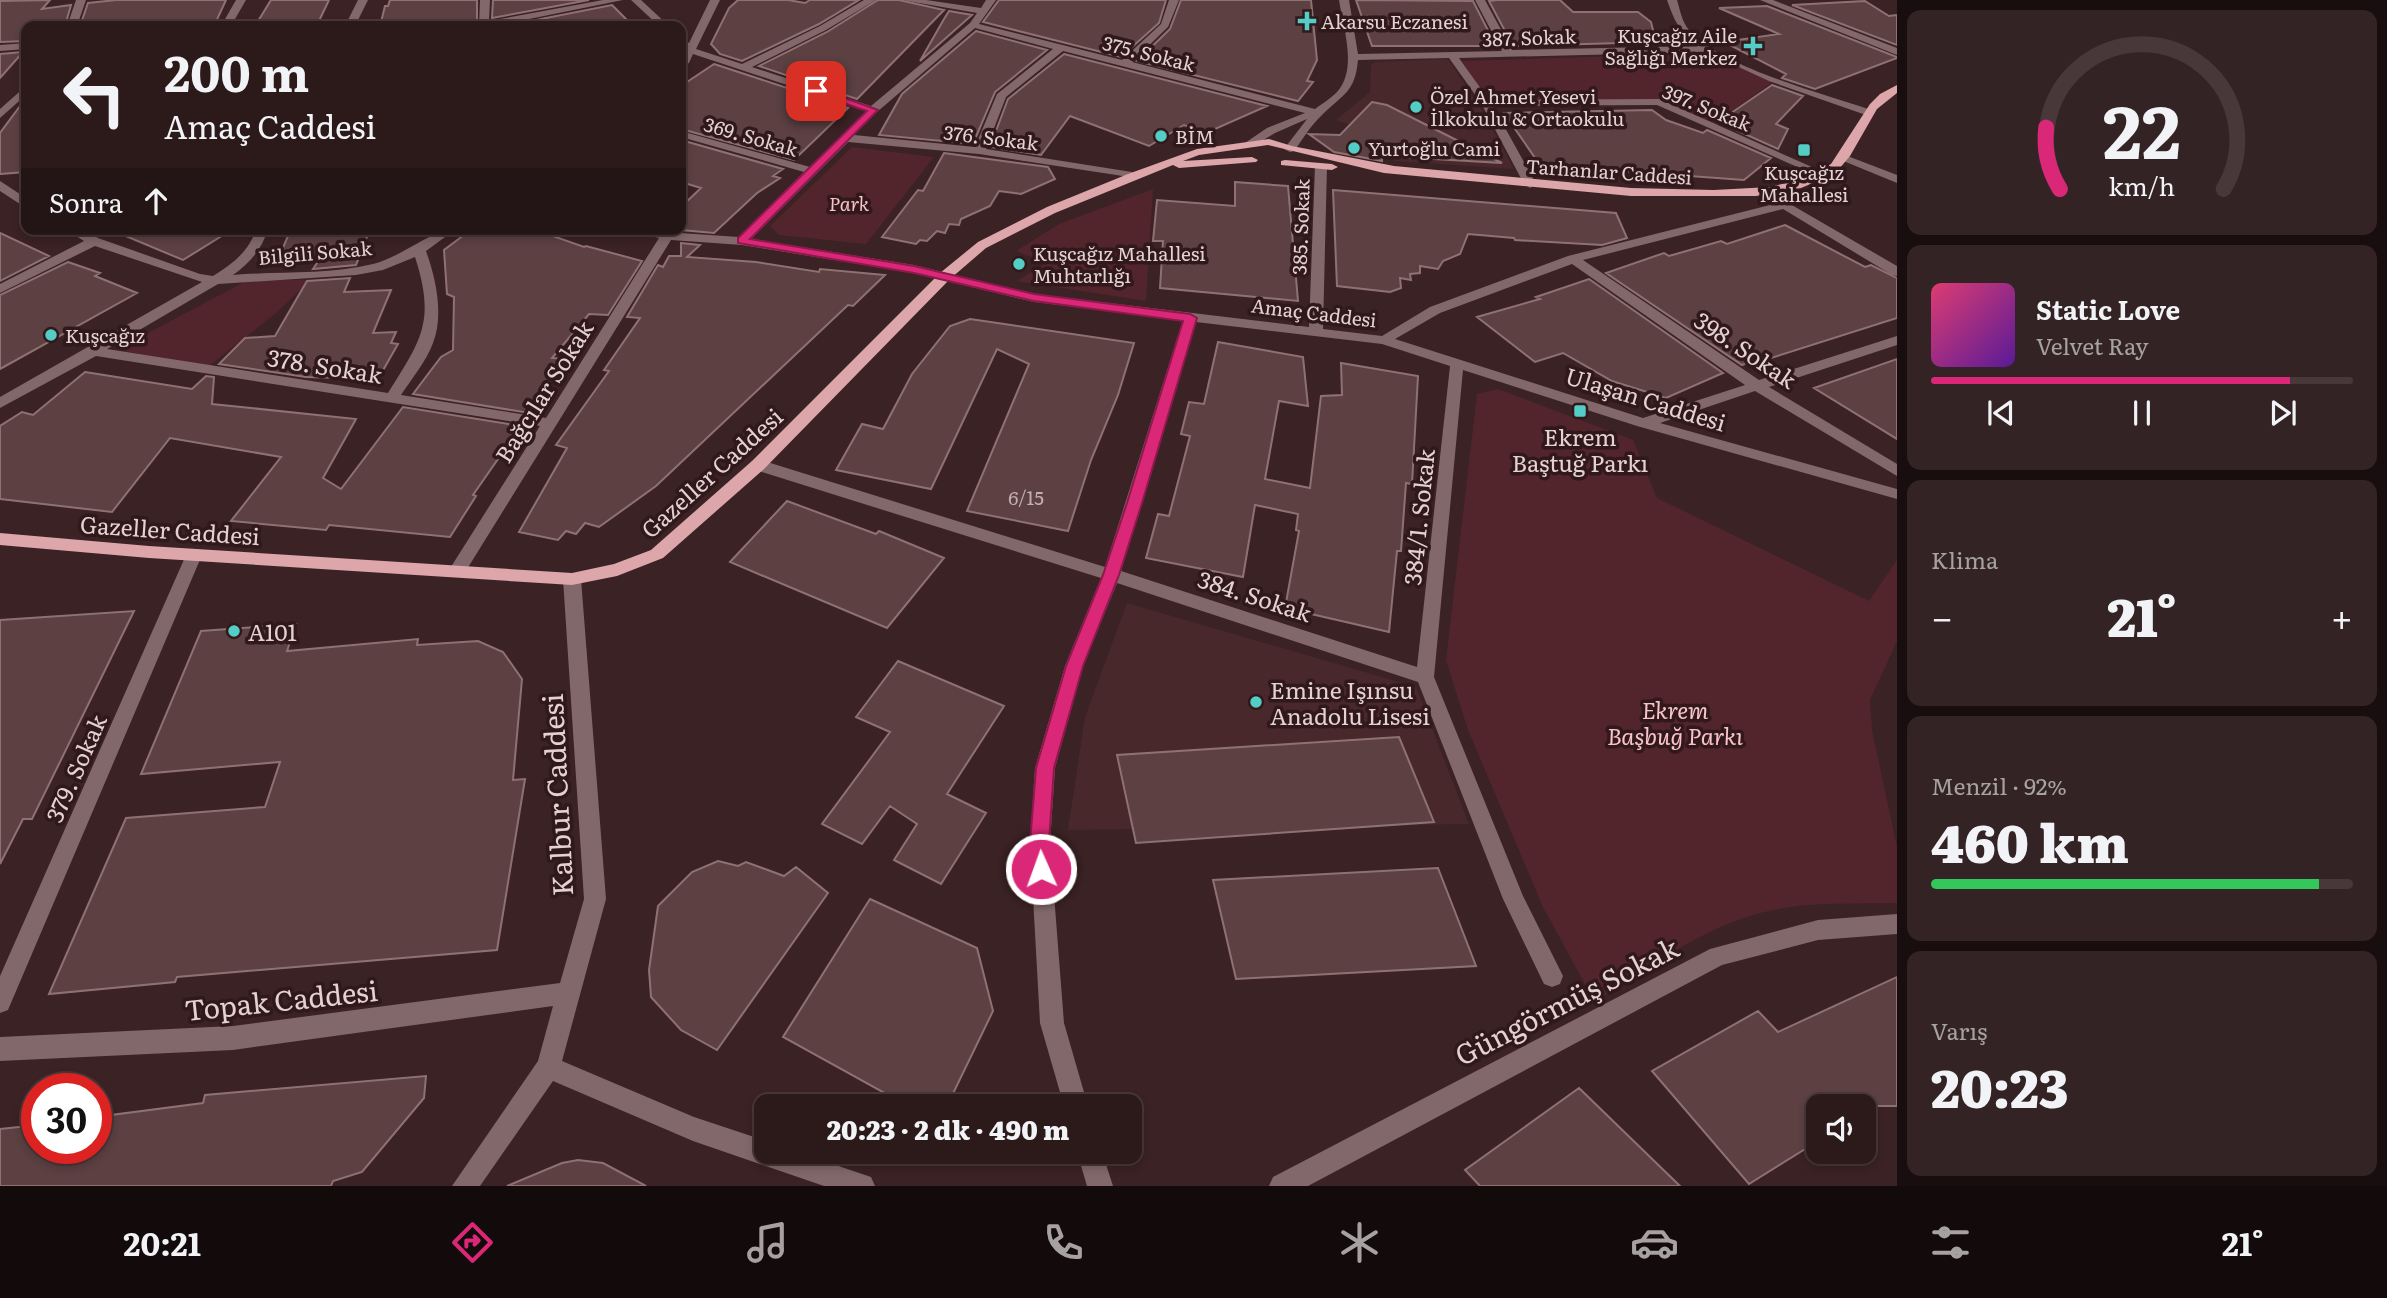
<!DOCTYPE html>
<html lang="tr">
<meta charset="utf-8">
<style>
body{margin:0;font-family:Literata,serif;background:#342324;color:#f1f3f6;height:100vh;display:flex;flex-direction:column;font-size:26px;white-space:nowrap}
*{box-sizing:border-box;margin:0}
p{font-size:23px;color:#a6a1a3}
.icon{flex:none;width:38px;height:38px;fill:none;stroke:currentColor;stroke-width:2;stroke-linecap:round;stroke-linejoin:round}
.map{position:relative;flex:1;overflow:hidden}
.panel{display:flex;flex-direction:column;gap:10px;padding:10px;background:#180e0f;width:490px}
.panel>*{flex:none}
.banner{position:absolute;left:21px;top:21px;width:665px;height:214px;border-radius:14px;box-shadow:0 4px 10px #0003,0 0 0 2px #48383a;background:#2c1a1b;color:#f1f3f6;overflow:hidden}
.buttons{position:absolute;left:1806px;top:1094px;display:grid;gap:14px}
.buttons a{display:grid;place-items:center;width:70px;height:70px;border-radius:14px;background:#2c1a1b;box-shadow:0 4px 10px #0003,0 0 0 2px #48383a;font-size:35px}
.speed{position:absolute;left:21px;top:1073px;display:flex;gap:14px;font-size:35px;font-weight:700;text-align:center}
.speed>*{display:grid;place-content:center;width:91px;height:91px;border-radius:50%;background:#2c1a1b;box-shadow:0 4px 10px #0003,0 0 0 2px #48383a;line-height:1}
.speed .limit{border:10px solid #d22;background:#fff;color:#111}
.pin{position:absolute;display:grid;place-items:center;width:60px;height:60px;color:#fff;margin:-30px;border-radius:14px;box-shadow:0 4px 10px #0006}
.me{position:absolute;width:77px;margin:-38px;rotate:358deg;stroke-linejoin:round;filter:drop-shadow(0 0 5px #0008)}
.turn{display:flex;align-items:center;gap:24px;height:147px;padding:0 28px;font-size:32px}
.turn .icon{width:91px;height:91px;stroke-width:2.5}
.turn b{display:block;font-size:49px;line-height:60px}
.then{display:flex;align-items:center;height:66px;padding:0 28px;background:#0003;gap:14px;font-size:26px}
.big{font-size:52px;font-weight:800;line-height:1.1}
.panel .widget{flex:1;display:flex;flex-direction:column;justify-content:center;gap:10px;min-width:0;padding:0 24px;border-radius:14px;background:#342324}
.panel .dial{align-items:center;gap:0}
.dial svg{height:182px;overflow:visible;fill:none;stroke:#48383a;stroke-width:7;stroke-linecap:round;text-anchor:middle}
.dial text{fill:#f1f3f6;stroke:none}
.song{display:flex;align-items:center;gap:21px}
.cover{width:84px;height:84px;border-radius:10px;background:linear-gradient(135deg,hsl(340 70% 55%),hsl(270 70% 35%))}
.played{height:7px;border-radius:4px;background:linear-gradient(90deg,#db2777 85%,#48383a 85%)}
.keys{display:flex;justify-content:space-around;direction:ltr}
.heat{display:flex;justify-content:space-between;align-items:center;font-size:38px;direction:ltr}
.charge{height:10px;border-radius:5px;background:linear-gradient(90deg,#34c759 92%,#48383a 0)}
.trip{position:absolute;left:754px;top:1094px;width:388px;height:70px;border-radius:14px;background:#2c1a1b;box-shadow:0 4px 10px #0003,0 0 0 2px #48383a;font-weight:800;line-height:70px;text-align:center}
.tab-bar{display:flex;height:112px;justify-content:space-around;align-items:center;background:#120a0b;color:#a6a1a3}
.tab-bar .icon{width:49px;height:49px}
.tab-bar .selected{color:#db2777}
.tab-bar b{font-size:32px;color:#f1f3f6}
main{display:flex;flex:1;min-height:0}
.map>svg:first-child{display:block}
</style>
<main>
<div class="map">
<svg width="1897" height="1186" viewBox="0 0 1897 1186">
<rect width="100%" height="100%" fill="#3b2224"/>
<path fill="#49282c" d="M1448,59l37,56 29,54 -120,-8 -14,-26 -44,-15 34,-28 1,-27 4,-3z
M1127,603l289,84 53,137 -401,6 17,-113z"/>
<path fill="#51252b" d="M1688,54l26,3 60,24 -44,31 -13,15 -59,-27h-170l-26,-39z
M852,147l82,10 -68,87 -87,-9 -9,-9z
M1153,189l-7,112 -129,-20 29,-18 -30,-12 43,-27z
M248,280h63l-35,33 -67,53 -93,-16z
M1498,389l135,51 24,58 212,103 28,-41v81l-27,59 2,30 25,117v56c-37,1 -76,-1 -113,5 -68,10 -125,53 -182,89l-15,-9 -44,-81 -75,-177 -22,-70 31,-266z"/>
<path fill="#5c4042" stroke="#907173" stroke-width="2" d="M50,0l-8,9 29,-4 -6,21h-39v15l-26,1v-41z
M116,0h110l-12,26h-134l8,-23z
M271,0h58l-10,21 -64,5z
M390,0h87v26h-97l5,-20h3z
M493,0h96l-97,18z
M738,0h50l17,3 5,-3h49l-40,24 -77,37 -22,-7 -9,-10 18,-36z
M878,0h21l45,10 -87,89 -98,-33 68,-34z
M999,0h167l-7,23 -38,34 -138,-35z
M1181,0h130l6,60 -10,21 6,1 -15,19 -161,-40 33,-32z
M1356,0l117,1 23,45h-124z
M1497,0h63l13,12h65l13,10 5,20 -143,4 -24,-45z
M1865,1l24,15 8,-1v30l-105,-40z
M612,5l21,21h-127z
M1767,6l130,51v1l-82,31 -33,-11 4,-4 -62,-32 55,-8 -60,-26z
M949,11l23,4 -52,46 24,-42z
M976,31l71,19 -52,42 -22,52 -94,-9 23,-41z
M23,52l-23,26v-24z
M1064,54l203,52 -61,27 -22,-8 -35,21 -79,-30 -29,39 -51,-8 18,-48z
M714,64l134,44 -54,52 -113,-31v-43z
M1772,85l31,11 -27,28 12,5 -10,20 -60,-27z
M26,98v74l-26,2v-41z
M1372,102l15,3 115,58 -120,-7v5l-48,-9 -25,-18 31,1z
M1652,110l14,10 37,13 4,-3 64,28 -27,22 -204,-15 -36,-52z
M681,140l102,29 -10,7 7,2 -23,15 -43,40 -33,-3v-23l20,-19 -20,-6z
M944,153l104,14 7,12 -34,15 -22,-3 -9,15 -29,13 -2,6 -10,-1 -4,9 -8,-2 -10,10 -7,-1 -4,4 -34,-7 36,-47 5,1z
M1235,182l53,4 10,115 -138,-13 3,-47h-10l4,-41 78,6z
M1333,190l283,23 11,25 -25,7 -87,-5 -1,-2 -46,-4 -8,20 -17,7 -5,8 -18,-3v7l-10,1 1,6 -11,-2 1,10 -11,4 -53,-6z
M1785,225l80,42 6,-2 26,13v40l-129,41 -4,-3 -22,9 -136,-92 58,-20 5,3 52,-15 6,3z
M109,229h124l-50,31z
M291,229h79l-14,36 -43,4 6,-9 -43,4z
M472,229h61l51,18 2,-1 56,15 -34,54 -19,-1 -37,44 12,1 -35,54 -116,-19 28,-37 12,-7 1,-53 -7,-3 -3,-44z
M0,233l49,23 -49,25z
M681,243l19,2 -13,12 69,5 63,10 1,-3 65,6 -32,31 -5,-1 -192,181 -57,41 -14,-4 -9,11 -10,-3 -8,9 -39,-8 48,-84 -11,-3 53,-74 -5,-1 36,-52 -13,-1 31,-52 5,2 6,-11h12z
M68,262l32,11 -5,3 42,17 -137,76v-74z
M350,278l-6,14 47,-2 -18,43 23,-1 -5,11 7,1 -20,35 -72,-2 -87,-13 26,-26 30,-2 32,-55z
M1589,279l134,94 -57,25 -54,-17 -49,-28 -28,9 -58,-45 63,-18 -4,-2z
M970,319l164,24 -16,52 -27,65 -23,71 -101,-20 62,-147 -32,-15 -66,140 -95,-19 26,-46 21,5 29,-55 38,-48z
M1218,342l85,15 5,49 -29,-5 -14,78 45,9 11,-92 21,-1 -1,-32 77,13 -6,108 -6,-1 -5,68h-4l-8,81 -104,-24 14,-77 -3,-1 2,-16 -43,-9 -12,72 -97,-19 12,-44 11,2 21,-80 -9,-2 8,-32 15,2z
M1897,359v80l-83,-51z
M85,372l107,17 14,-13 8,1 -2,27 144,15 -33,59 18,11 62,-82 118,19 -48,69 3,1 -26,41 -121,-12 -3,5 -95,-9 50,-64 -111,-19 -58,74 -112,-13v-73l22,-14 11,3z
M787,501l89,33 3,-3 65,27 -57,70 -157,-66z
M134,611l-102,208h-9l-23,45v-244z
M296,624l-9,27 131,-12 -1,6 61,-4 25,11 19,27 -9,101 12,-1 -28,171 -320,27 -2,5 -126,12 77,-176 139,-11 15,-45 -139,12 60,-143z
M898,661l106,45 -57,88 39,19 -45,71 -47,-24 23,-36 -27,-18 -28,38 -40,-20 68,-92 -34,-15z
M1399,737l35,85 -298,21 -19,-88z
M718,861l20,5 8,-4 38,14 12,-9 32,26 -111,157 -36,-20 -30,-33 -2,-27 9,-64 34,-34z
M1438,868l38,98 -240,13 -23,-99z
M870,899l107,49 16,63 -46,95h-39l-125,-69z
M1897,977v129h-79v35l-69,43 -97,-113 106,-60 20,21z
M426,1076l-2,22 -62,74 -29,9 -2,5h-331v-57l37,-4v23h59v-31l107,-14 2,-8z
M1579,1088l101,98h-200l-15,-16z
M578,1160l25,3 43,23h-139l55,-23z"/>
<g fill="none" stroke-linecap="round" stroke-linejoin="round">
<path fill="#82686a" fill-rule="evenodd" d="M76,0h10l-9,26h-10z
M236,0h10l-15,26h-10z
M358,0h10l-13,26h-10z
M480,0h10l-1,21 114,-21h20l-129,26h-15z
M631,0h10l28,26h-10z
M710,0h10l-24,49 46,15 78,-38 44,-26h12l-50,30 -74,37 119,39 99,-83 7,-10 -75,-13h24l55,8 5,-8h10l-17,24 143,36 39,-36 8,-24h10l-11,27 -36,35 183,47c7,-5 16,-11 22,-17 21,-23 6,-65 2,-92h10l9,54 144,-3 -27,-51h10l27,50 185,-4c-17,-13 -23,-26 -30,-46h10c3,10 5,22 12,30 33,38 133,63 182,80v4h-8l-94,-33 -63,-29 -247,6 30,42 170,-1 171,76 -10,2 -163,-72 -164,1 43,78 -6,4 -6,-4 -43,-81 -32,-45 -91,2c-3,33 -15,34 -36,55 -11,10 -19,24 -28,36l-4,1 -6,-3 23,-30 -32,14 -23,14 -10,-2 25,-17 38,-15 -242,-62 -57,46 -20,52 146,23 4,2v4l-157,-24 -131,-12 -97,97 163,26 120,29 275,33 6,-161 6,-3 6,3 -4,163 59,7 48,-29 138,-51 206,-52 -16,-11 6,-4 133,77v10l-5,-1 -109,-66 -200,51 176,120 138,-44v9l-128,42 128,77v12l-142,-85 -95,32 237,66v10l-260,-73 -174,-56 -29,307 89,219 40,80 -3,8 -8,3 -8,-3 -41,-85 -85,-217 -301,-99 -34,83 -28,102 -5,75 14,180 24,83h-24l-24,-83 -10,-180 5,-75 30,-102 36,-88 -349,-109 -2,-4 2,-4h12l341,106 78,-247 -149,-18 -120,-29 -172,-28 -71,-5 -207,334 -6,2 -9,-6 91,-144 -444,-70 -96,52v-11l202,-115 -107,-36 -95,47v-9l84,-43 -19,-12h16l17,9 102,36 13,2c19,-12 36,-24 43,-47h12c-6,20 -18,34 -35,46 46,-4 94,0 140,-11 29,-7 59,-35 83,-35l-30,22c10,28 18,64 7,92 -7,19 -21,35 -32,52l145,23 113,-180 -38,-9 118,8 65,-65 -123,-35v-6l129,36 56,-56 -173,-57 -4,9 -8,5 4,-17 -4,-5v-8l8,5zM975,28l78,21 -56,45 -22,53 -121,-12 23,-23zM415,257c21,65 6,83 -27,136l-281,-44 111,-65 138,-9 27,-5zM1572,264l173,121 -102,33 -248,-79 45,-26zM1196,322l186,22 68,22 -33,301 -296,-96z
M1760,0h13l124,48v7z
M26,43v6l-26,2v-6z
M26,86v9l-26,23v-9z
M1845,155l52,20v8l-56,-23 -2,-2z
M0,181l26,17v10l-26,-17z
M194,549l8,6 -194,455 -8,3v-37l186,-421z
M572,573l6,2 3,4 25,320 -44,162 132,56 72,24v11h31l74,25 4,9h-51l-131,-45 -140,-60 -73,105h-28l86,-125 15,-55 -320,44 -233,11v-24l233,-11 327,-43 24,-84 -21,-320 3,-4z
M1897,914v20l-79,6 -96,25 -414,221h-39l4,-9 437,-228 108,-29z
M1077,1152h25l11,34h-26z"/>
<path fill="#dca6aa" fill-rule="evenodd" d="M1897,85v8l-20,16 -27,47 -11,13 -12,8 -26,11 -45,8h-125l-247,-23 -116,-28 -69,10 -16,6 69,-4 6,3 -2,2 -77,6 -6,-3 -118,48 -69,35 -36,31 -186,190 -101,89 -46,18 -45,9 -423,-27 -149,-13v-12l149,13 423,27 42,-9 37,-14 101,-89 188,-188 38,-31 69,-35 81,-33 69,-25 72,-10 23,7 102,20 237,22 83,2 56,-3 36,-9 25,-14 39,-60 10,-10z
M1285,160l47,4 6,3 -6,3 -51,-5v-4z"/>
</g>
<path fill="#db2777" stroke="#8e194d" stroke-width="2" d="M813,89h7l58,21 -128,129 164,27 120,28 156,20 7,4 -55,185 -23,72 -36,91 -29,102 -5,75 2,26 -3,6 -7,2 -7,-2 -4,-32 6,-75 30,-102 37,-91 24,-72 56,-182 -149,-20 -120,-28 -176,-30v-5l129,-127 -54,-18z"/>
<g fill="#54cdc7" stroke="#30181b" stroke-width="2.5">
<path d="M1303.5 10.5h7v7h7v7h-7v7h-7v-7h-7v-7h7z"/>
<path d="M1749.5 35.5h7v7h7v7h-7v7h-7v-7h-7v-7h7z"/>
<circle cx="1416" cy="107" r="7"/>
<circle cx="1161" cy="136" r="7"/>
<circle cx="1354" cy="148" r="7"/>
<rect x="1797" y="143" width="14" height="14" rx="3.5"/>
<circle cx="1019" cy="264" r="7"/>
<circle cx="51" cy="335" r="7"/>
<rect x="1573" y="404" width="14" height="14" rx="3.5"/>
<circle cx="234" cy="631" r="7"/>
<circle cx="1256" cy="702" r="7"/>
</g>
<g text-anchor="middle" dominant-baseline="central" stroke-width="7" stroke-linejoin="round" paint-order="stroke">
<g font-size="19" fill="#e4d2d3" stroke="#30181b" text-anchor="start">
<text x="1321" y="21">Akarsu Eczanesi</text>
<text x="1737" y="35" text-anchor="end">Kuşcağız Aile<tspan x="1737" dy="22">Sağlığı Merkez</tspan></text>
<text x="1430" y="96">Özel Ahmet Yesevi<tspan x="1430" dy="22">İlkokulu &amp; Ortaokulu</tspan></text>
<text x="1175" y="136">BİM</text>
<text x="1368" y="148">Yurtoğlu Cami</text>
<text x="1804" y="172" text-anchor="middle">Kuşcağız<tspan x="1804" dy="22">Mahallesi</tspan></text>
<text x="1033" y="253">Kuşcağız Mahallesi<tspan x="1033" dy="22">Muhtarlığı</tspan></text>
<text x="65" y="335">Kuşcağız</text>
</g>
<g font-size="19" fill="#e4d2d3" stroke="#30181b">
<text transform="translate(1529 37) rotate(-2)">387. Sokak</text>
<text transform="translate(1149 53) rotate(14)">375. Sokak</text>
<text transform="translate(1707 107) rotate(22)">397. Sokak</text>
<text transform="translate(751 136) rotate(16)">369. Sokak</text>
<text transform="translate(991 137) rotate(7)">376. Sokak</text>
<text transform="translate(1609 171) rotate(4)">Tarhanlar Caddesi</text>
<text transform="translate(1300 227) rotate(-88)">385. Sokak</text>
<text transform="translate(315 252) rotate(-5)">Bilgili Sokak</text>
<text transform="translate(1314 312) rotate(7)">Amaç Caddesi</text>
</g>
<g font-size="19" font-style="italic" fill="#f9c3c7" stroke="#30181b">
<text x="849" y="203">Park</text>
</g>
<g font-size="19" fill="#c2aeaf">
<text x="1026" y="497">6/15</text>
</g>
<g font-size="23" fill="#e4d2d3" stroke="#30181b">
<text transform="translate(1746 349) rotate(34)">398. Sokak</text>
<text transform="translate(325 365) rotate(9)">378. Sokak</text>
<text transform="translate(543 391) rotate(-58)">Bağcılar Sokak</text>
<text transform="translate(1646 398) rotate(17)">Ulaşan Caddesi</text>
<text transform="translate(711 472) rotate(-42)">Gazeller Caddesi</text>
<text transform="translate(1418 517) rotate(-84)">384/1. Sokak</text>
<text transform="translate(170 529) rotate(4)">Gazeller Caddesi</text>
<text transform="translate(1255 595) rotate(18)">384. Sokak</text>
<text transform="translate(75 768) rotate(-66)">379. Sokak</text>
</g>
<g font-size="23" fill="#e4d2d3" stroke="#30181b" text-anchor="start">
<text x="1580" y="436" text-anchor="middle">Ekrem<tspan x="1580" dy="26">Baştuğ Parkı</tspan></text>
<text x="248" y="631">A101</text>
<text x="1270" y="689">Emine Işınsu<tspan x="1270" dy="26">Anadolu Lisesi</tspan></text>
</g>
<g font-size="23" font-style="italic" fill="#f9c3c7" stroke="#30181b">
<text x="1675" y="709">Ekrem<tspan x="1675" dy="26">Başbuğ Parkı</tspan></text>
</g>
<g font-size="28" fill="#e4d2d3" stroke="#30181b">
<text transform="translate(556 795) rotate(-93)">Kalbur Caddesi</text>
<text transform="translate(281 999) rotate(-6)">Topak Caddesi</text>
<text transform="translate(1566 1000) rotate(-27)">Güngörmüş Sokak</text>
</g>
</g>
</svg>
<div class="buttons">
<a><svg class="icon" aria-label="sound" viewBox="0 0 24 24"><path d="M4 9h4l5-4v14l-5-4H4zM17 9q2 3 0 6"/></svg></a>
</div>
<div class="speed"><div class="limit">30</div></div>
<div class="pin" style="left:816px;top:91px;background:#d93025"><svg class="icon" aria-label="arrive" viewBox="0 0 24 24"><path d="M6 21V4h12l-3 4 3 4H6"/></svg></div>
<svg class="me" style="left:1041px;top:869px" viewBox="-20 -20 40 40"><circle r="17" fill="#db2777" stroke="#fff" stroke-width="3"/><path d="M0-11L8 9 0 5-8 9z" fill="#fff"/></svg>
<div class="trip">20:23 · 2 dk · 490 m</div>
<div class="banner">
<div class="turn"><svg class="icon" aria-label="left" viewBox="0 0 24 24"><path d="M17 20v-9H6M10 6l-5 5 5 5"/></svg><div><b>200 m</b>Amaç Caddesi</div></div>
<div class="then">Sonra<svg class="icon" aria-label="ahead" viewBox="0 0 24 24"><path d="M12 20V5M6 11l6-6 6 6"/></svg></div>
</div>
</div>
<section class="panel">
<div class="widget dial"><svg viewBox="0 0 100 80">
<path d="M14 69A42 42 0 1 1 86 69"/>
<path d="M14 69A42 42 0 0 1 8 42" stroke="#db2777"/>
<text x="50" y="56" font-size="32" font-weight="700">22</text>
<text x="50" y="72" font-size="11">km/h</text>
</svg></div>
<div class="widget">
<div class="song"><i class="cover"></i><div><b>Static Love</b><p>Velvet Ray</p></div></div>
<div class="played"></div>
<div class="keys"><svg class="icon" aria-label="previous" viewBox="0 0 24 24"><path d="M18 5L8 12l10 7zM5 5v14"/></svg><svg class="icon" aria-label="pause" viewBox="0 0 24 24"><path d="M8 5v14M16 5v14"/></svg><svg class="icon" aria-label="next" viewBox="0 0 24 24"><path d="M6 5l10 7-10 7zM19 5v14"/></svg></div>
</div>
<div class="widget"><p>Klima</p>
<div class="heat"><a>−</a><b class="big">21°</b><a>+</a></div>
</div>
<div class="widget"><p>Menzil · 92%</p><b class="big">460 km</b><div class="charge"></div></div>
<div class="widget"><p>Varış</p><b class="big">20:23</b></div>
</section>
</main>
<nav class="tab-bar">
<b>20:21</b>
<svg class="icon selected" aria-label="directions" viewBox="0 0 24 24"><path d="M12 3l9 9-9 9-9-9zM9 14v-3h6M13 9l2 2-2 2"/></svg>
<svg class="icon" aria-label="music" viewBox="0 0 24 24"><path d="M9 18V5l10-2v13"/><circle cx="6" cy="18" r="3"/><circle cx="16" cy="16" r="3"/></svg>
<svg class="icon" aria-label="phone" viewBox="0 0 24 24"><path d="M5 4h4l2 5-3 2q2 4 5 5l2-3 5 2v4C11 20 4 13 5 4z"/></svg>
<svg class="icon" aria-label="climate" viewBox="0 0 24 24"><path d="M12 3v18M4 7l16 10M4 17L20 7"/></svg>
<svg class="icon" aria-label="car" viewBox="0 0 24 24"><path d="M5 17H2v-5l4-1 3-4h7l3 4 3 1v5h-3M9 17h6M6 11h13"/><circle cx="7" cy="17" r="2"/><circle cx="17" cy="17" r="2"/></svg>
<svg class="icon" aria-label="filters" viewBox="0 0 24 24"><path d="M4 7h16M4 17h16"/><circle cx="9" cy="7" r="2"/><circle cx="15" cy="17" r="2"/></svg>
<b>21°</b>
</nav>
